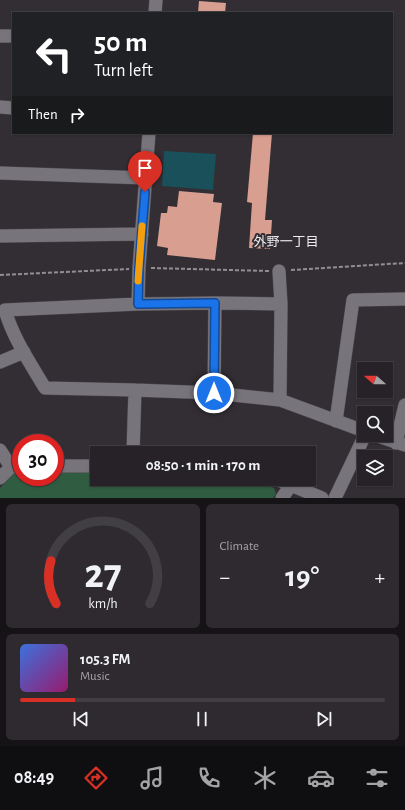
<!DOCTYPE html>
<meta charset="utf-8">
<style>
body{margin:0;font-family:"Alegreya Sans","Noto Sans JP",sans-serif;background:#2e2a2f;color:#f1f3f6;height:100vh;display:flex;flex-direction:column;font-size:15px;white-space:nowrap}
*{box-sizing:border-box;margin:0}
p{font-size:13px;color:#a4a4a7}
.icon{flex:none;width:22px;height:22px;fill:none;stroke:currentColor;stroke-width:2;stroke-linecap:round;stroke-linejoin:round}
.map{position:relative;height:498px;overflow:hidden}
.side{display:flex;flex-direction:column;gap:6px;padding:6px;background:#151315;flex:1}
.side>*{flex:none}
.hud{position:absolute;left:12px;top:12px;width:381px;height:122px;border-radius:0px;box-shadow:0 1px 3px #0004,0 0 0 1px #423f44;background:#202124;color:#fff;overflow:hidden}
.needle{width:26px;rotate:291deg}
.buttons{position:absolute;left:357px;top:362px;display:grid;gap:8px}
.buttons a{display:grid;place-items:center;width:36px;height:36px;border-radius:0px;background:#262227;box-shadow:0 1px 3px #0004,0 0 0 1px #423f44;font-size:20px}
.speed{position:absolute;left:12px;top:434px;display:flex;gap:8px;font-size:20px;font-weight:700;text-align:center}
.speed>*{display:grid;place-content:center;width:52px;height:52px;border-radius:50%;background:#262227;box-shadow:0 1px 3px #0004,0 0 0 1px #423f44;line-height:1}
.speed .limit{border:6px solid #d22;background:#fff;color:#111}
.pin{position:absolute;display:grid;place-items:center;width:34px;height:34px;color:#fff;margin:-41px -17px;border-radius:50% 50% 50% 0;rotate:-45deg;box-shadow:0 0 4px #0007}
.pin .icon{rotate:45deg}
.me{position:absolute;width:44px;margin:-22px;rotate:0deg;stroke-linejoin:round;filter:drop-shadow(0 0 3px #0008)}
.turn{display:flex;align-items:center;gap:14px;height:84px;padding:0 16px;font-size:18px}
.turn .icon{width:52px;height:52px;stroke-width:2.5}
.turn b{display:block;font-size:28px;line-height:34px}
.then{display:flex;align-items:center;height:38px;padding:0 16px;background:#0003;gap:8px;font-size:15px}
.big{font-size:30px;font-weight:700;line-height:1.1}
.side .widget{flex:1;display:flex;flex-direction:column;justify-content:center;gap:6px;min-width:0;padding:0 14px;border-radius:6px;background:#2e2a2f}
.side .dial{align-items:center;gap:0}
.dial svg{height:104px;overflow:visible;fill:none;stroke:#423f44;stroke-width:7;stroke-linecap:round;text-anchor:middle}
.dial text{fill:#f1f3f6;stroke:none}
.song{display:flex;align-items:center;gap:12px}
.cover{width:48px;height:48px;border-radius:6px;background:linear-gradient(135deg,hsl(220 70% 55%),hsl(320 70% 35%))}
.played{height:4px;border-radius:2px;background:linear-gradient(90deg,#d93025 15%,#423f44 15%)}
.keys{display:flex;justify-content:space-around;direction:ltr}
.heat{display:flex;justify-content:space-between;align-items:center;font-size:22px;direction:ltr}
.side .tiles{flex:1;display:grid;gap:6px;grid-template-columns:1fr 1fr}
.widget:last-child{grid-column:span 2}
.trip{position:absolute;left:90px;top:446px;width:226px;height:40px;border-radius:0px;background:#262227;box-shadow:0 1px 3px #0004,0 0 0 1px #423f44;font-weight:700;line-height:40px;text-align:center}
.menu{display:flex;height:64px;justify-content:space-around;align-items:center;background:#0f0e10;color:#a4a4a7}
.menu .icon{width:28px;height:28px}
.menu .selected{color:#d93025}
.menu b{font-size:18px;color:#f1f3f6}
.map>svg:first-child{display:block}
</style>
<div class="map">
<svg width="405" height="498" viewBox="0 0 405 498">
<rect width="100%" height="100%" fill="#322e34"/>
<path fill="#305d41" d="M21,470v7h34v-7l42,2v7h147l6,1 24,8 2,6 -3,4h-273v-10l14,-15z"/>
<path fill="#195059" d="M164,151l52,3 -3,36 -51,-4z"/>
<path fill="#d89e90" d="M199,1l27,2 -1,10h-27z
M253,133h19l-7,87h7l-2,29 -21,-1 3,-45 -5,-1z
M179,191l35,3 -1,8 9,1 -7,57 -48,-5 1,-7 -11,-2 4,-33h6l1,-7 9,1z"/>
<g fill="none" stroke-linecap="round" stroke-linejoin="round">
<g stroke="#4d494f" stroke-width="14">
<path id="street" d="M155,13l1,-13
M0,36h13
M0,107l13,1
M0,173l146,5
M0,236l142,-2
M279,271l2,33 -1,96
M138,304l1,-36 10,-135
M281,304l-66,-1 -77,1 -133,6c8,28 25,53 40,78l90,2 79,3 66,7 84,31
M0,362l24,-10
M214,393l1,-90
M336,421l17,-121 52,-1
M375,435l30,10
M396,443l9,-38
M0,450l11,17
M133,453l2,-63
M55,466h42
M0,478l11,-11h10
M276,479l46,19
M282,498l9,-13
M335,498l30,-63"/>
</g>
<path stroke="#928f94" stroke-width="2" stroke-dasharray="4 2" stroke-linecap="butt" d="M151,268l118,3
M291,270l114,-7
M0,275l129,-6"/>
<use href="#street" stroke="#78747b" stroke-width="13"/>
</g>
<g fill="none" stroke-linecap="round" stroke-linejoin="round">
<g stroke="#114b97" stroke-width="10">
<path id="route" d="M145,192l-6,76 -1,36 77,-1 -1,90"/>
</g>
<use href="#route" stroke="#1a73e8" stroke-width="7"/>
<path stroke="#f59e0b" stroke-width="7" d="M138,281l4,-55"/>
</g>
<g text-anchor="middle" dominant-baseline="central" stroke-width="4" stroke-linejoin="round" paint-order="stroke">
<g font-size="13" fill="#eeebef" stroke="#322e34">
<text x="286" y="242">外野一丁目</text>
</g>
</g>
</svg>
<div class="buttons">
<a><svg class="needle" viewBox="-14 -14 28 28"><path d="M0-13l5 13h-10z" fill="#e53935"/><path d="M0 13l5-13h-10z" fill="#a4a4a7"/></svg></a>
<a><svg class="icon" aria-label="search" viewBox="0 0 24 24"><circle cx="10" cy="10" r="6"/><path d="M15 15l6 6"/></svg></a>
<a><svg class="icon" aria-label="layers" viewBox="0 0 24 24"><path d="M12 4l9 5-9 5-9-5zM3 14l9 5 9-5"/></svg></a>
</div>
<div class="speed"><div class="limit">30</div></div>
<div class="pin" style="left:145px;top:192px;background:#d93025"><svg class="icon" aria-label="arrive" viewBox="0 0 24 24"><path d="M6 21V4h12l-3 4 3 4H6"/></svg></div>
<svg class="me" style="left:214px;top:393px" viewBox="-20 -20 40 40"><circle r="17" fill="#1a73e8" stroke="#fff" stroke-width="3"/><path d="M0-11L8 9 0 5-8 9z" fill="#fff"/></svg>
<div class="trip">08:50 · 1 min · 170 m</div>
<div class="hud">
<div class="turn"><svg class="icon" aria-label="left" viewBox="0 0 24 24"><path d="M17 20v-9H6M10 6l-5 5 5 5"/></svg><div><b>50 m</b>Turn left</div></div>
<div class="then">Then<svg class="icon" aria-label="right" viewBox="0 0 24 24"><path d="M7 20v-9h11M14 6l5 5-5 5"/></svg></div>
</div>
</div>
<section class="side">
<div class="tiles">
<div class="widget dial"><svg viewBox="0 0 100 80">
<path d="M14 69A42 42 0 1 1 86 69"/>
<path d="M14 69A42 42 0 0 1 10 36" stroke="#d93025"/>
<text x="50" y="56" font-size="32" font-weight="700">27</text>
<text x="50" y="72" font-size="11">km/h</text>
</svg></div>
<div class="widget"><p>Climate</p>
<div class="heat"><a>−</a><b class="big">19°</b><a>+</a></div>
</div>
<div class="widget">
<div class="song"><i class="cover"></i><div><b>105.3 FM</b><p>Music</p></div></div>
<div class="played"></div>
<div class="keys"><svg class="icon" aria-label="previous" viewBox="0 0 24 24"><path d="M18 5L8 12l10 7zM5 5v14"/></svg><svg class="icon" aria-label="pause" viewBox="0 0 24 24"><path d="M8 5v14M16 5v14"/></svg><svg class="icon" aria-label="next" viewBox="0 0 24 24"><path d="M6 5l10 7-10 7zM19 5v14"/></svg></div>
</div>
</div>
</section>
<nav class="menu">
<b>08:49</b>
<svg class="icon selected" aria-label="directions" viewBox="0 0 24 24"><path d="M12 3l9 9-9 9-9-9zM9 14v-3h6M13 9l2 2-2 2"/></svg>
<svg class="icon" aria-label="music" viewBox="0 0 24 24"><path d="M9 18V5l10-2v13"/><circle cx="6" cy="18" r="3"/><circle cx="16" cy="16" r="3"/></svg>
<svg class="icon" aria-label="phone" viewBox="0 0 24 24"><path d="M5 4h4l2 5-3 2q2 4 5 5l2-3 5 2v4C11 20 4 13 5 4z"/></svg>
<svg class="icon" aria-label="climate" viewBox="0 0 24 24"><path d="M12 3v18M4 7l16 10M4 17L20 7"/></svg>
<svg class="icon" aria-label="car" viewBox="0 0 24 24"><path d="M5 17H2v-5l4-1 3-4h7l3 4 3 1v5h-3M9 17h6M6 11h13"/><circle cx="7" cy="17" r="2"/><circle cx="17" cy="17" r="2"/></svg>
<svg class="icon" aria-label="filters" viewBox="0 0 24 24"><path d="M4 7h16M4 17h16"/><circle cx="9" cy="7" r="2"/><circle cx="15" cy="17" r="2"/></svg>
</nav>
